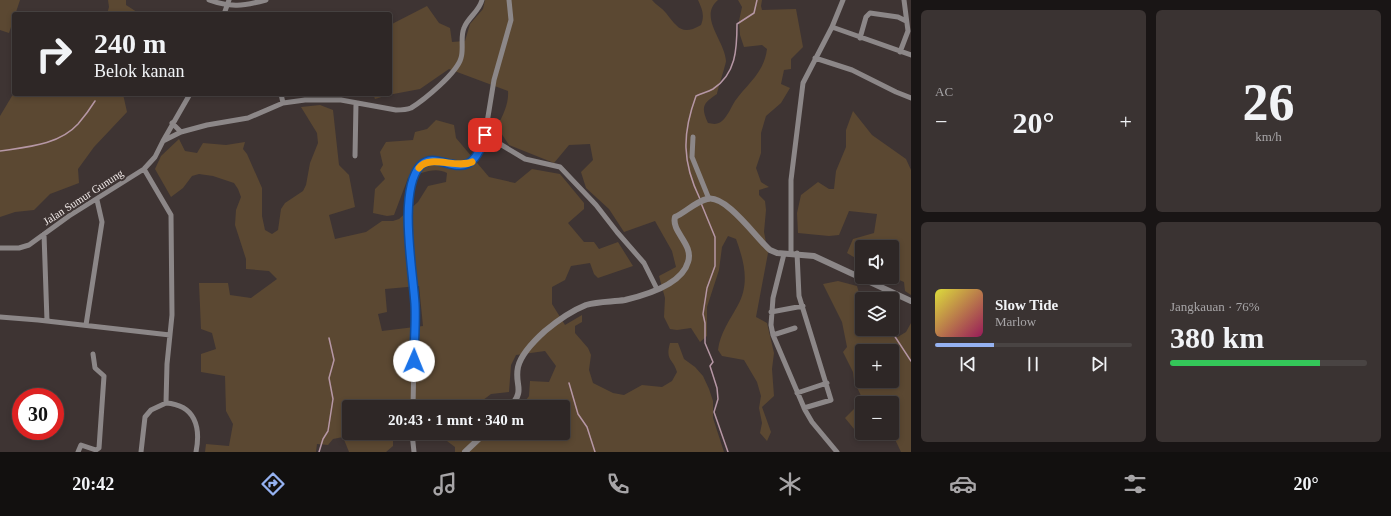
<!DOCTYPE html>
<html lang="id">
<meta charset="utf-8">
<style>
body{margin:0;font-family:"Times New Roman",serif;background:#3a3332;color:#f1f3f6;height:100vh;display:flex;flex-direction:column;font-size:15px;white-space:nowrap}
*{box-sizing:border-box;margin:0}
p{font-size:13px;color:#a7a5a7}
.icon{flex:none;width:22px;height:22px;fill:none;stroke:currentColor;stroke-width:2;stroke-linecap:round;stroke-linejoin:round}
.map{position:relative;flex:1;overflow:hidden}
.details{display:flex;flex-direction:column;gap:10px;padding:10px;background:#191515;width:480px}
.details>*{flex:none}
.banner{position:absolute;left:12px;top:12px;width:380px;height:84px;border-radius:4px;box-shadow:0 2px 6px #0003,0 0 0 1px #494443;background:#2e2726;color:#f1f3f6;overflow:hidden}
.buttons{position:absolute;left:855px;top:240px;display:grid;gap:8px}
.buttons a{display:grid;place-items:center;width:44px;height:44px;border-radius:4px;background:#2e2726;box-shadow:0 2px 6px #0003,0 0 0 1px #494443;font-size:20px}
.speed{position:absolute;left:12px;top:388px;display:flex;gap:8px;font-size:20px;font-weight:700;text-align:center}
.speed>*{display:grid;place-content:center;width:52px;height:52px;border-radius:50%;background:#2e2726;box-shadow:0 2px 6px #0003,0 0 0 1px #494443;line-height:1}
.speed .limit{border:6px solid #d22;background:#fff;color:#111}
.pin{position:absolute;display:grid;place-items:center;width:34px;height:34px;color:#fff;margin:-17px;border-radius:8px;box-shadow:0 2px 6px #0006}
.me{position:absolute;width:44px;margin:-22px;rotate:1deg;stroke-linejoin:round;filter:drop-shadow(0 0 3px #0008)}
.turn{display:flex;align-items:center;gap:14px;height:84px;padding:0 16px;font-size:18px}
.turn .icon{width:52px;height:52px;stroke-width:2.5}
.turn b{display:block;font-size:28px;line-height:34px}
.big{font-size:30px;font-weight:800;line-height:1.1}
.details .card{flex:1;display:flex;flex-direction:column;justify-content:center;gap:6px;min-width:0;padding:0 14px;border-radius:6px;background:#3a3332}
.details .dial{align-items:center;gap:0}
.dial b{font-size:52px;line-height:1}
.song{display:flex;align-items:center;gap:12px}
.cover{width:48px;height:48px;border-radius:6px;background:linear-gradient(135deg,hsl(60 70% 55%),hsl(330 70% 35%))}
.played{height:4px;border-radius:2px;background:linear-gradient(90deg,#95b2f1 30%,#494443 30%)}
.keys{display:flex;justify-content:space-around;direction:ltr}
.heat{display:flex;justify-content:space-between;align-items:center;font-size:22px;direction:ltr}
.charge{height:6px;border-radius:3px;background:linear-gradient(90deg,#34c759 76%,#494443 0)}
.details .tiles{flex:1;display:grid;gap:10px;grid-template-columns:repeat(2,1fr)}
.trip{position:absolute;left:342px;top:400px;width:228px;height:40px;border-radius:4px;background:#2e2726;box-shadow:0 2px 6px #0003,0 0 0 1px #494443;font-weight:800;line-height:40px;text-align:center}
.dock{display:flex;height:64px;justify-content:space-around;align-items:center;background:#12100f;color:#a7a5a7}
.dock .icon{width:28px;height:28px}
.dock .selected{color:#95b2f1}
.dock b{font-size:18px;color:#f1f3f6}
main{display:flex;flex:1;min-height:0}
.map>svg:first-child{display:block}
</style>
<main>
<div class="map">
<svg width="911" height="452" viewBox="0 0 911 452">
<rect width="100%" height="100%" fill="#3e3433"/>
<path fill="#5b4832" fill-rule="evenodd" d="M0,0h20l-11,33 -9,-3z
M108,0h18v5l14,9h-33l2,-7z
M485,0h167c4,5 10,8 14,13 12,15 16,23 35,12 4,-10 1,-16 -3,-25h20c-20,17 7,41 8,61 0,3 -8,27 -9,33 -13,9 -17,12 -9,29 5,1 9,2 14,-2 6,-5 9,-14 13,-20 13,-18 29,-28 32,-52l-5,-4 -18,2 -4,-12 -1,-14 3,-14 -4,-7h24l-1,6 1,4 34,-1 7,38 -12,12v10l-7,1 -3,14 9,4 -9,15 -15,13 -5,17v20l-5,15 5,14 8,5 -10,3v5l6,6 1,9 -2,22 4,21 -12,64 11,6 7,30 -2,16 2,27 -12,11 9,25 -4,9 -7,-8 2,-10 -3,-15 2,-12 -4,-14 -13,-22 -22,-4 -4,-6c2,-17 12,-30 20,-45 12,-22 6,-44 -2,-66l-8,-3 -6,11 -3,23 -12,37v29l-7,6 -9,-14 -14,2 -7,-1 -6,-12 1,-19 -6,-22 17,-9 -4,-16 -17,-30 -31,11 -15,-23 -23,-21 -5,-16 12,-12 -3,-16 -21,1 -15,18 -45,-18 -12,-18c6,-12 12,-23 11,-36l-59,-22 -29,20 -32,6 -13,4 -2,-5h17v-69l37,-19 12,17 11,5 2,14 13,-1 5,-17 13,-15z
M15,94h108l4,18 -33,35 -16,22 1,14 -29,11 -16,16 -19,2 -15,5v-101l12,-20z
M320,105l13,5 6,55 10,10 6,32 -26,8 6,24 31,-7 16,-11h11l6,-2 19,-17 10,-16 18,-4 1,-9c-12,-7 -28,1 -39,5l-14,37 -7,1 -14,-3 2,-24 10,-10 -5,-9 3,-5 -3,-13 6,-10 27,-2 2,-8 12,-3 9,-9 18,5 2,13 33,39 26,6 17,-14 28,5 24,29v6l-16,14 16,19h10l5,7 19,-7 15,24 -35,12 -4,-4 -4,-11 -19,3 -6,14 -13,7v17l13,21 17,-10v7l-7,4v7l13,15 3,7 -2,15 4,13 20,10 11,2 18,-10 20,2 10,-6 5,-9c-4,-14 -12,-11 -7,-29h8l6,16 11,8 8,9 6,13 4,12v17l11,34h-269v-5l-12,-9 1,-5h37l9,7 8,-7h65v-26h-42l8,-11 1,-15 19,1 7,-16 -11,-15 -29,4 -5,10 -2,27 -18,2 -17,13h-125v26h44v13l-7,6h-37l-6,-15 -10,2 -5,6 -11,-1 -1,8h-111l1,-8 23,2 4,-22 -7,-13 -1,-35 -24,-4v-18l15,-5 -4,-16 -11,-4 -2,-46h29l2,12 21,3 26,-19 -8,-8 -23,-2v-10l-11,-34 1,-15 5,-13 -3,-8 -4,-6 -21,-7 -14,-2 -7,2 -9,12 -12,9 -16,-28 6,-13 18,-17 6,12 12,2 6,-10 23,2 19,-3 -2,7 4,5 15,34v28l3,14 7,4 6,-4 3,-21 4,-6 18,-12 3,-6 4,-22 8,-20 -1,-10 -16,-26zM419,286l4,40 -41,5 -4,-17 9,-2 -2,-23z
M853,111l19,24 34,24 5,11v125l-6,-4 -1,-9 -12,-5v-30h-30v15l-15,-9 6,-14 21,-6 3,-19 -28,-3 -10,24 -10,1 -31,-3 -1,-20 4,-18 17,-13 11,7h5l2,-18 10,-24v-17z
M838,281l19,5 2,7 17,6h-14v30h26v6l8,3 10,-6 5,-9v129h-10l-9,-19v-30h-30v30h30l-28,8 -19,-23 18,-18 -9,-19 -1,-9 -10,-20 4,-5 -5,-25 -19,-38zM862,351h30v30h-30z"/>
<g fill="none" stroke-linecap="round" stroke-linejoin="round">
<path stroke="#b697a5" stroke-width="1.5" d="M0,151c27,-4 59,-6 78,-27 6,-7 12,-15 17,-23
M700,199c-18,-37 -18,-65 -4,-103 6,-3 12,-4 17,-7 23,-15 24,-40 24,-65l17,-11 3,-13
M701,203l14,34v29l-8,22 -4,26 2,9v20l8,19 -3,4 7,22 1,11 -4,13 14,40
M890,329l21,32
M569,383l9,31 9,13 8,25
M319,452l4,-13 5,-8 5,-32 -4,-21 5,-18 -5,-22"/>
<path stroke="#8c8788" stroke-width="5" d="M209,0c22,8 34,6 57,0
M224,14l5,-14
M832,27l11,-27
M860,38l6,-21 4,-4 28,4 8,4
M900,52l8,-21 -4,-31
M815,58l37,12 44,22 15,6
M281,94l2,9
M172,123l9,9
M485,135l40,24 35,8 36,38 21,27 27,31 13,26
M693,137l-1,20 17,42
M163,141l27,-47
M355,156l1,-53
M144,169l27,46 1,100 -5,49 -1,39c29,2 35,24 30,49
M44,234l3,87
M0,248h19l10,-3 40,-29 75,-47 11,-12 8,-16 18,-9 26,-7 41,-7 35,-15 22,-3h36l55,10c5,0 10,0 15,-2 13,-8 46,-35 50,-50 3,-9 -1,-21 3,-30 4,-11 15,-16 18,-28
M791,253v-73l12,-97 29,-56 79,28
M797,253l2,43 32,104 -27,8
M784,254l-11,44 -2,27 2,10 32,75 7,12 25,30
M771,312l32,-6
M0,317l38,3 132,15
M86,325l16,-103 -5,-22
M773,335l22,-7
M797,393l30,-10
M413,407l2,-102 -7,-94 2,-21 10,-24 5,-3 9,-1 31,3 9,-4 7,-11 4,-15 9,-55 17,-60 -2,-20
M412,433l2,19
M78,452l3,-7 15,5 3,-2 5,-72 -9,-8 -2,-14
M141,452l4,-35 6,-7 15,-7"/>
<path stroke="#8c8788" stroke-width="6" d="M510,407c16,-18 4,-21 8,-40 3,-13 17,-27 27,-36 12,-10 26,-20 41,-26 13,-4 26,-3 39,-5 21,-5 57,-16 63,-38 6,-18 -17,-30 -13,-45 11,-5 20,-15 32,-18 19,-5 50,40 63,51l7,3 37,3 97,45
M465,452l20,-19"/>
</g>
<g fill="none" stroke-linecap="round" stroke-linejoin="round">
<g stroke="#114b97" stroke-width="10">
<path id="route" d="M414,361c0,-19 2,-38 1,-57 -2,-33 -17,-113 5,-138 19,-21 49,28 65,-31"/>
</g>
<use href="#route" stroke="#1a73e8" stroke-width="7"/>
<path stroke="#f59e0b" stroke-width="7" d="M419,168c10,-14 38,1 53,-6"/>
</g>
<g text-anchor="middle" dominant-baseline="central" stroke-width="4" stroke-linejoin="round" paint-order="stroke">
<g font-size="11" fill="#f1eae9" stroke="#3e3433">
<text transform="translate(83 197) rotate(-33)">Jalan Sumur Gunung</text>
</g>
</g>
</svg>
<div class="buttons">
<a><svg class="icon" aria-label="sound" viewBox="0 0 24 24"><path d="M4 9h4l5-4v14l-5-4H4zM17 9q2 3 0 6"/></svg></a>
<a><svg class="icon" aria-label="layers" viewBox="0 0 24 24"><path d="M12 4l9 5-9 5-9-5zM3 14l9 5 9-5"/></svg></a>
<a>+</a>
<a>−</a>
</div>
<div class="speed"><div class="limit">30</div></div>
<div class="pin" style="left:485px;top:135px;background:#d93025"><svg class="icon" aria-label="arrive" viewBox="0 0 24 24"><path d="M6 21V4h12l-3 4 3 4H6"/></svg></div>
<svg class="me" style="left:414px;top:361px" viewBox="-20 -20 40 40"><circle r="19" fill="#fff"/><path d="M0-13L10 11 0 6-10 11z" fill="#1a73e8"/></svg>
<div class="trip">20:43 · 1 mnt · 340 m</div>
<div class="banner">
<div class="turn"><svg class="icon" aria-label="right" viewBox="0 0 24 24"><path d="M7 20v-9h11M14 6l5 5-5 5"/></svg><div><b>240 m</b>Belok kanan</div></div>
</div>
</div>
<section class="details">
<div class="tiles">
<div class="card"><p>AC</p>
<div class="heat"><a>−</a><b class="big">20°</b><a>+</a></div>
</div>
<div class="card dial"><b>26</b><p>km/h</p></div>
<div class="card">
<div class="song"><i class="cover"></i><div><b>Slow Tide</b><p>Marlow</p></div></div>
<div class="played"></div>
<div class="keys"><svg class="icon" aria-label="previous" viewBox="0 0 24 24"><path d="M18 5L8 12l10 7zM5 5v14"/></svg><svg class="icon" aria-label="pause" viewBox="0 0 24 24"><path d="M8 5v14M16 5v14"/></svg><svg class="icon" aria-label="next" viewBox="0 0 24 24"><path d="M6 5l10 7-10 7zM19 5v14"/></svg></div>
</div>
<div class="card"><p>Jangkauan · 76%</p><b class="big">380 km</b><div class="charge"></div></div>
</div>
</section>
</main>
<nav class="dock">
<b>20:42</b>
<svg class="icon selected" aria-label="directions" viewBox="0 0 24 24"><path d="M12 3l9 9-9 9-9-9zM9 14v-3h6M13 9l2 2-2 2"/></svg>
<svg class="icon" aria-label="music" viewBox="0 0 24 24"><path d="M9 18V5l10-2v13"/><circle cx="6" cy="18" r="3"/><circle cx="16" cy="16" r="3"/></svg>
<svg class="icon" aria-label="phone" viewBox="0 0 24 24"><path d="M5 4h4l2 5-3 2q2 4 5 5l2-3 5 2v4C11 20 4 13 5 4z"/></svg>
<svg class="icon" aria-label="climate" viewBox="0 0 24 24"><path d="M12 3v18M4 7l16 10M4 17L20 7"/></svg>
<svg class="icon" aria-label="car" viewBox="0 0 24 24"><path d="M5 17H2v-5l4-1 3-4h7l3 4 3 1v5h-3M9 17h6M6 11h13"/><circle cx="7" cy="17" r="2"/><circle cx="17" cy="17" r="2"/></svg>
<svg class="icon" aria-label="filters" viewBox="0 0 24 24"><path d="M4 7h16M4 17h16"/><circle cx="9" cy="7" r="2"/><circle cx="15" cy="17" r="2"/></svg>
<b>20°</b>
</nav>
